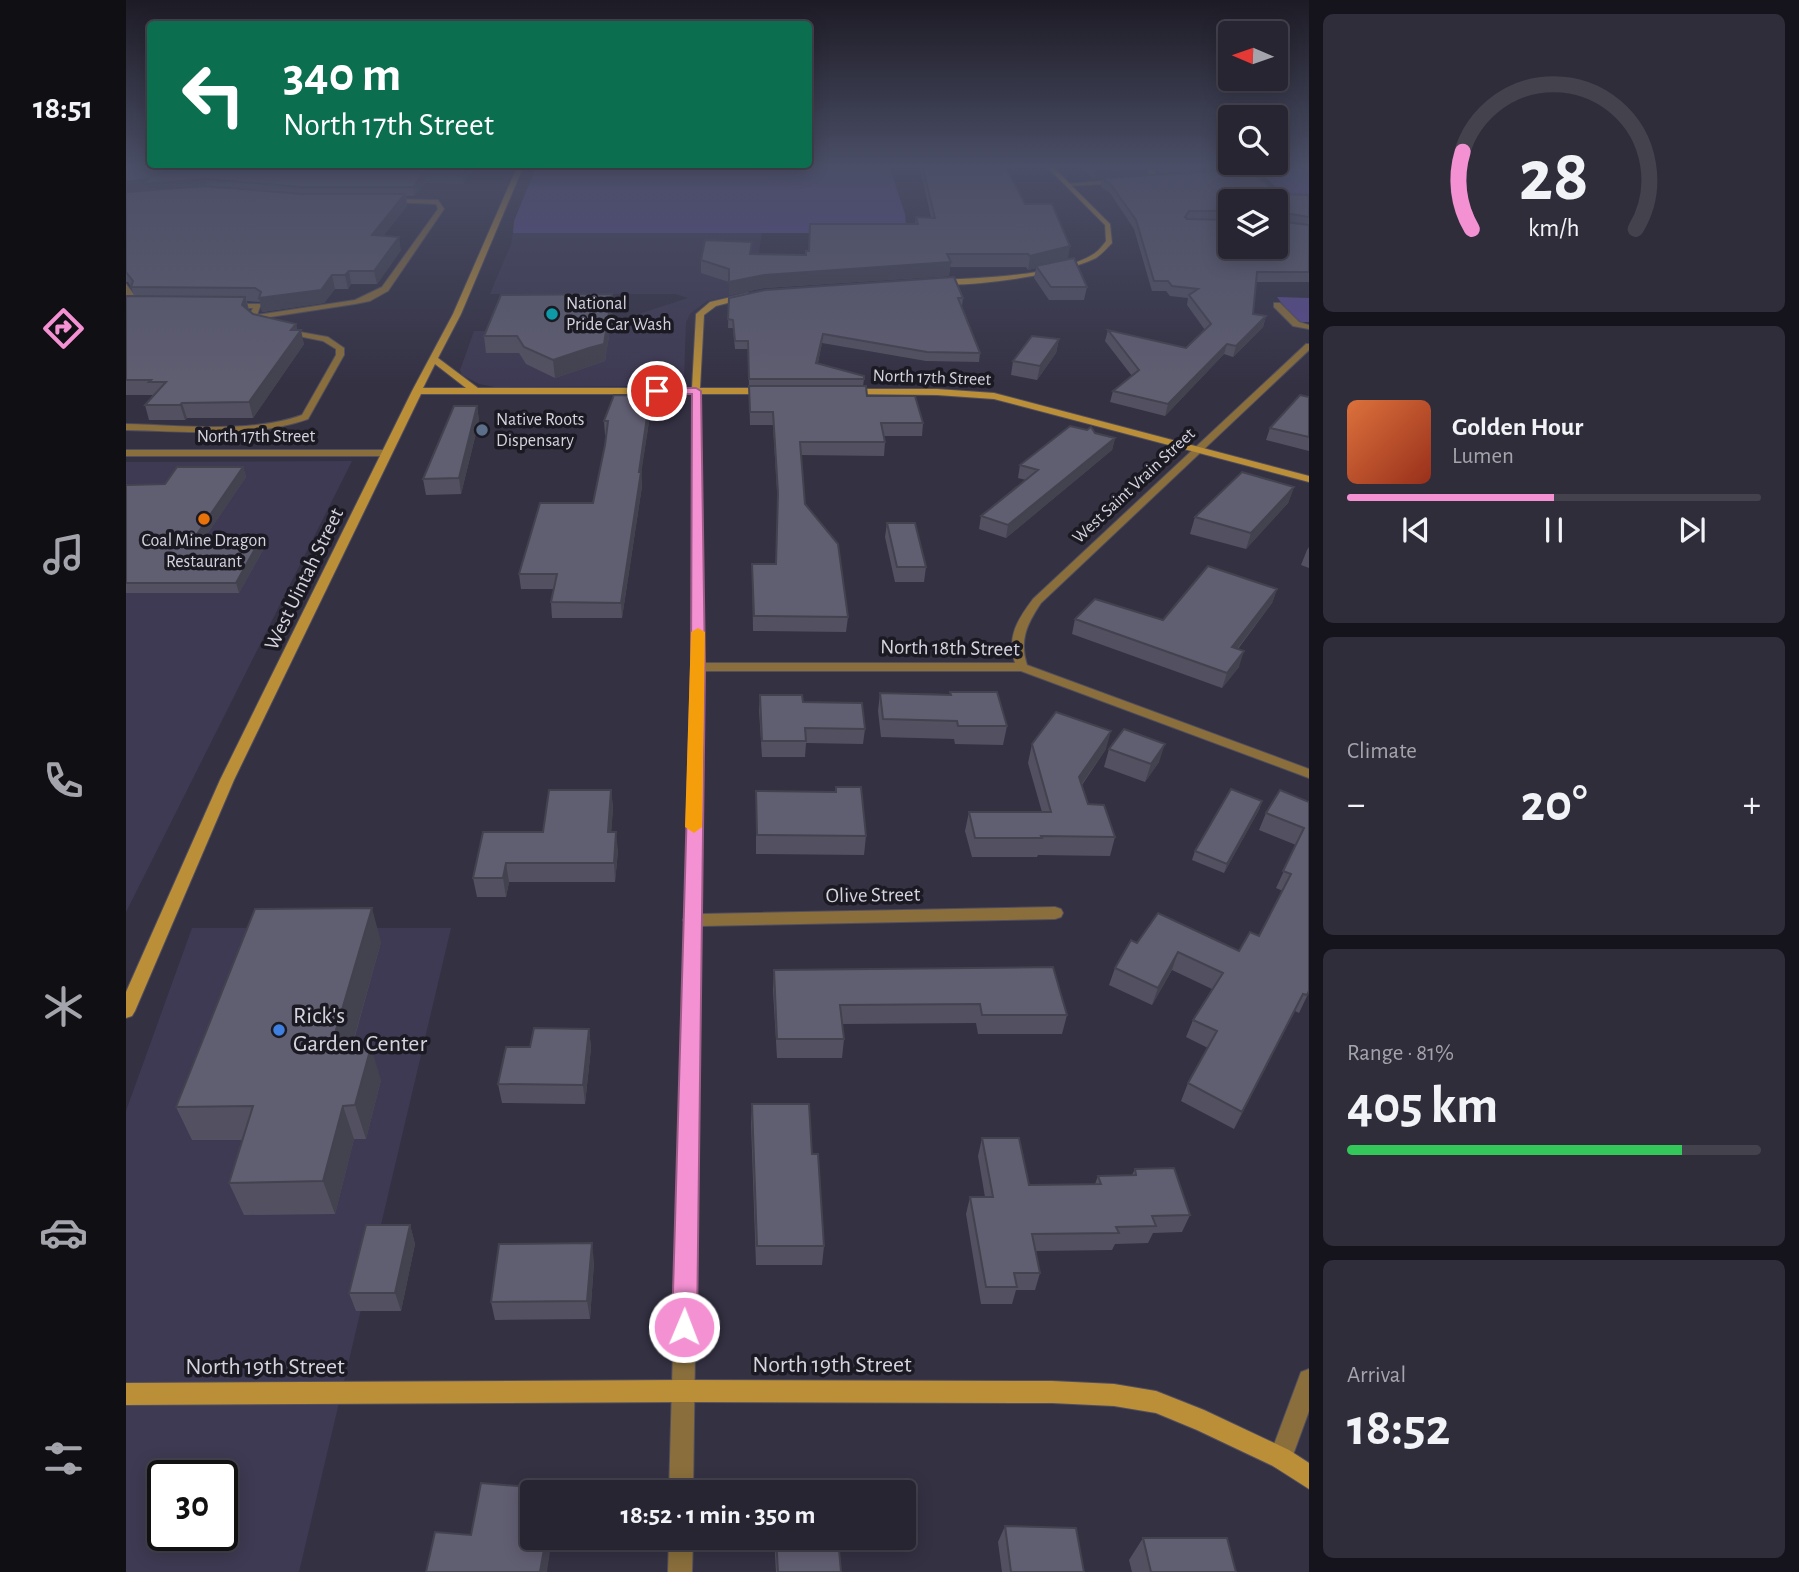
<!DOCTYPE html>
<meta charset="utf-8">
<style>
body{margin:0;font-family:"Alegreya Sans",sans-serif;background:#2f2d3a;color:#f1f3f6;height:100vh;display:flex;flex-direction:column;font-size:26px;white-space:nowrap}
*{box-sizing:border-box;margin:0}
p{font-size:23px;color:#a4a5ac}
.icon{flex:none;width:38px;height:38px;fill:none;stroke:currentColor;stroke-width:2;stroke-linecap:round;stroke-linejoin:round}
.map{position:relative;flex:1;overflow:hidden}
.sheet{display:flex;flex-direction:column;gap:14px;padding:14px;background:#15141c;width:490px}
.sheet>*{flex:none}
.banner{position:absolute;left:21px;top:21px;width:665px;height:147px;border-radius:7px;box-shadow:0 4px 18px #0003,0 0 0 2px #43424d;background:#0b6e4f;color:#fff;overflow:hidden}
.needle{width:46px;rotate:272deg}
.buttons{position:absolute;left:1092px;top:21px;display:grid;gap:14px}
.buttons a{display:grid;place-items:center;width:70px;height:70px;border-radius:7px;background:#272532;box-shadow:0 4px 18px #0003,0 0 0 2px #43424d;font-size:35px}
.speed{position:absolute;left:21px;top:1460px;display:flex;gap:14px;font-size:35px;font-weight:700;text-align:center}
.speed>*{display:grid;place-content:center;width:91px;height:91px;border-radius:50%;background:#272532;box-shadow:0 4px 18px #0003,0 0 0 2px #43424d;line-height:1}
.speed .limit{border:4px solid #111;border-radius:10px;background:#fff;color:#111}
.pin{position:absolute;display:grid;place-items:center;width:60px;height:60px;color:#fff;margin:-30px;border:4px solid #fff;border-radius:50%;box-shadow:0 2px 7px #0007}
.me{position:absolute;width:77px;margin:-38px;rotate:1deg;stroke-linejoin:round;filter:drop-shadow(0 0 5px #0008)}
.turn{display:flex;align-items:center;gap:24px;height:147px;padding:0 21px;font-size:32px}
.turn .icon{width:91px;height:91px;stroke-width:2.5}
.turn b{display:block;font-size:49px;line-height:60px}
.big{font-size:52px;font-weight:700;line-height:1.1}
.sheet .tile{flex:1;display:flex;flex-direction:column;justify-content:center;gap:10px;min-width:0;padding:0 24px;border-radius:10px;background:#2f2d3a}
.sheet .dial{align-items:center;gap:0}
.dial svg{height:182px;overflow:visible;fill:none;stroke:#43424d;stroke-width:7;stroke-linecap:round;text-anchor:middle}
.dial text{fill:#f1f3f6;stroke:none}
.song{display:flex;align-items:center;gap:21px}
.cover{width:84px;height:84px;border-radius:10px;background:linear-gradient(135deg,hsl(20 70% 55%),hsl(10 70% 35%))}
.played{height:7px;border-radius:4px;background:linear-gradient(90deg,#f491d3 50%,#43424d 50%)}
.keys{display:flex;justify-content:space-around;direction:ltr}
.heat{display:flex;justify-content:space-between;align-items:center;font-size:38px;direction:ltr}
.charge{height:10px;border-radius:5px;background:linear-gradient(90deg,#34c759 81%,#43424d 0)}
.trip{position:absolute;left:394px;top:1480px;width:396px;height:70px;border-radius:7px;background:#272532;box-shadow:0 4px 18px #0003,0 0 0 2px #43424d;font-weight:700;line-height:70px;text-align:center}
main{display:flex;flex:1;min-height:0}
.dock{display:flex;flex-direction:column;width:126px;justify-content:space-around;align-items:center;background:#100f14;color:#a4a5ac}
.dock .icon{width:49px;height:49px}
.dock .selected{color:#f491d3}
.dock b{font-size:32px;color:#f1f3f6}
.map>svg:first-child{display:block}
</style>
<main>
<nav class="dock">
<b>18:51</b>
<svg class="icon selected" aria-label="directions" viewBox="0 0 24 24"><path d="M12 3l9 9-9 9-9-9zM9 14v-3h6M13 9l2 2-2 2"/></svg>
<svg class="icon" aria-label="music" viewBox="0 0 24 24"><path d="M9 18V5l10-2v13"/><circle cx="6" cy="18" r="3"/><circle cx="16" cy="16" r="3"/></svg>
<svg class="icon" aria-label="phone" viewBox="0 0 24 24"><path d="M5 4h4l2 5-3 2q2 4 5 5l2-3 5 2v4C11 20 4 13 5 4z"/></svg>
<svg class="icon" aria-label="climate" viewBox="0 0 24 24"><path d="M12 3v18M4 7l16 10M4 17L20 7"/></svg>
<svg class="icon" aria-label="car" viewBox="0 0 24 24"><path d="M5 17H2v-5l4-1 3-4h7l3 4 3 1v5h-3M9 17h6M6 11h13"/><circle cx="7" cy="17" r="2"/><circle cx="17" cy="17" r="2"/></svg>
<svg class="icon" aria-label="filters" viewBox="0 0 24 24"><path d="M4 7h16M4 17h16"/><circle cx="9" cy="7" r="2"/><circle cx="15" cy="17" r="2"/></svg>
</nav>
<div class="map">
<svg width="1183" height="1572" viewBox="0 0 1183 1572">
<rect width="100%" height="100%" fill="#343143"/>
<path fill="#3e3a53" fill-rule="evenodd" d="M387,233h249l-9,58 -46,10 -16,12 -5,9 -2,60 -11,4 -178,1 -16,-3 -17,-9 -2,-5 14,-39h112l102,-33 -12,-4h-186l21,-50z
M226,461l-226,451v-450z
M66,928h259l-152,644h-173v-461zM37,1475h59v60h-59z"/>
<path fill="#594b8f" d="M411,165h352l16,49 1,13 -82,6h-311l1,-12z
M1126,165h57v36h-17z
M1151,297l32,1v24h-13z"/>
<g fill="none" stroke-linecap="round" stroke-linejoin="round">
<g stroke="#514e5f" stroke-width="2">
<path id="street" d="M1014,165h6l15,13 -18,2v-2l10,-1z
M992,180l2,3 -52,3 -3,-2z
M262,199l50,1 6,9 -56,82 -18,10 -15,3 -98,15 3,4 -4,2 -8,-7 5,-10h-24l-4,-2 4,-2h32l-4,11 98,-15 27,-13 56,-78 -2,-5 -46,-2z
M0,284l9,12 -9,10z
M1148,303h6l19,19 10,3v4l-16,-3 -19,-19z
M157,329l45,8 16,11v7l-36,64c-56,20 -123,12 -182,11v-6c55,1 124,10 176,-9l34,-60v-6l-13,-8 -40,-8z
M1180,344h3v6l-268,253c-14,21 -22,37 -14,62l282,104v9l-288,-107h-317l-3,243 354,-7 6,2 2,4 -2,4 -6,2 -354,7 -8,567h-24l16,-570 -2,-3 2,-3 7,-250v-276l4,-3 4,3 4,272h311c-9,-26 3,-44 18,-64z
M0,450h260l5,3 -5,3h-260z
M1183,1369v42l-20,55 -8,4 -8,-4 -4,-8 32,-86z
M543,1538h24l-1,34h-24z"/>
</g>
<g stroke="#514e5f" stroke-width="2">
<path id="secondary" d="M392,165h6l-63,149 -23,44 40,30h214l4,-74 14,-12 38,-9 3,4 -35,9 -12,9 -4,73h66l4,3 -4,3h-345l-187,386 -99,231 -3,5 -6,2v-26l94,-212 192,-389 41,-77zM309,364l31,24h-43z
M919,165h6l59,59 2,19c-5,5 -10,11 -16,15 -35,17 -121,29 -160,26l3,-4c40,-2 123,-4 156,-27 4,-3 8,-8 11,-12l-1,-16z
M723,389h88l57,4 315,83v6l-315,-83 -57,-4 -91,-1v-4z
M557,1380l369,1 62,3 42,7 48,19 85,40 20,13v26l-36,-23 -76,-36 -41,-17 -42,-7 -62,-3 -369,-1 -557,3v-22z"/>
</g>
<use href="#street" fill="#8a6f3c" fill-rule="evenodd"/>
<use href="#secondary" fill="#ba8f38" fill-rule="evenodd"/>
</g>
<path fill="#535161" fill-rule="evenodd" d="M0,165h351l-14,19 -38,-1 -11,13h-8l1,10 -24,30 18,14 -24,34h-26l-3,5h-13l-11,14 -62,9 -2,-10 -13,-1 2,9 4,4 43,10 1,6 7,14 -51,74h-66l-2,2h-36l-4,-15 8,-10h-27v-99h8l-3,-9 -3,-5h-2v-89l18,-2v-2l-18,3z
M795,165h84l20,39 43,55 19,28 -3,13h-35l-15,-22 2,-10 -8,2 -2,-3h-76l-1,9 -185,12 -35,7v-13l-28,-9v-13l51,-6 54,1 3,-4 106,-27 1,-7h15l-10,-44z
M954,165h67v10l-54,4z
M1024,165h91l2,1 -1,3 37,25 30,1v87h-53l-3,32 13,2 -3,11 -30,30 -9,-3 -59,62 -55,-14 3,-11 19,-15 -27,-35 3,-11 78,18 19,-18 -18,-25 1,-7 -18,-2 -4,-5h-14l-18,-62 -24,-36 -9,-6 1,-9 75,-4 -17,-1zM1104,201l46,46h-46z
M486,294l1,16 -8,51 -50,17 -29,-14 -7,-11h-33l-2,-17z
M603,298h234l-1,8 18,47 -1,9 -53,-1 -104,-18 -4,20 46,16 -1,7 4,10 56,27 -1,13h-38l1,6 -1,14 -83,-1 4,49 43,113 -2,15 -93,-1 -1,-67h24l2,-57 -5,-82h-23l-2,-76h-13l-2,-21h-5z
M933,339l-3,14 -19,27 -26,-5 2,-14z
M524,396l1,13 -10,63 1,14 -20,132h-70l-1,-16 3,-13h-33l-2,-15 74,-71 12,-58 1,-10h-1l-1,-14z
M1183,397v54l-43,-11 4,-12z
M351,406l2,15 -18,73 -35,1 -3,-16z
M969,433l20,5 -3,12 -106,88 -27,-9 2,-13 45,-36 -8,-2 2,-13z
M117,467l3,10 -43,63h57l3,10 -24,43h-113v-108l39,-1z
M1168,487l-6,16 -42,46 -56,-15 5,-17z
M761,523l39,44 -2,15h-29l-10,-45z
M1183,547v21l-8,-3 6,-15z
M1151,589l-5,14 -34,46 1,18 -17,21 -150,-54 3,-15 88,1z
M824,692l57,34 -4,19 -48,-1 -1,-5 -73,-2 -3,-26 2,-18 70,1z
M634,695l43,7 62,27 -2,15 -57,-1 -1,14h-43l-3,-47z
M906,744l74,5 -24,36 6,19 27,33 -5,19 -72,-1 -1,2h-65l-7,-26 4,-19h73l-14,-49z
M983,749l50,13 -14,20 -41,-15z
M710,787l30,49 -2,19 -108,-1v-63l79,1z
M485,790l2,18 -2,24 7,19 -3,31h-106l-3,15h-29l-4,-19z
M1136,801l-3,9 -35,63 -32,-13 3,-9z
M1183,802v190l-10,21 -4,-2 -61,118 -53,-28 7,-18 20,-35 -22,-11 7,-17 19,-31 -40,-19 -20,35 -43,-20 6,-17 22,-25 102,8 20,-15 24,-45 -7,-3 20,-43 -37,-15 7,-17z
M255,942l-29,105 29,33 -15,59h-12l-19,75 -91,1 -15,-32 13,-43h-50l-16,-33z
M648,970l293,45 -5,19h-84l-2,-11 -134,1 2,15 -2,19h-65l-4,-68z
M463,1029l2,19 -6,56 -83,-1 -4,-19 32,-37z
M626,1104l60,50 12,92 -2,19h-66l-5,-142z
M856,1138l47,47 66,-1 3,-8 34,-1 3,-6 55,46 -8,17 -29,1 -5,10 -33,1 -3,6 -76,1 4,22 -5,17h-19l-4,14h-31l-15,-90 4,-17h15l-7,-41z
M284,1225l5,19 -14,67h-45l-7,-18z
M468,1262l-4,57 -95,1 -4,-18z
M879,1526l79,46h-82l-4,-30z
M648,1538h64l3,34h-65z
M1017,1538l93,34h-104l-3,-12z"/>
<path fill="#43424f" d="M343,165h8l-14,19 -1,-9z
M1023,167l-2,8 -54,4 2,-8z
M297,174l2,9 -11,13 -1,-9z
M23,179h57l2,9 -63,5 -1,-4 -18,3v-10z
M279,194l2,12 -33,42 -2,-13z
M273,237l2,13 -24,34 -3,-13z
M944,246l-2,13 -32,7v2l-8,2 2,-14z
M825,262l-2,14 -185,12 -35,7v-13l35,-7z
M223,271l2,13 -3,5 -3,-14z
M206,275l3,14 -11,14 -62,9 -3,-14z
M486,294l1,16 -8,51 -50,17 -2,-18z
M119,297l4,14 -7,-6z
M1140,316l-3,11 -30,30 3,-11z
M170,324l2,10 3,-4 3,14 -51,74 -4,-16z
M697,334l-1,9 -6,28v-8z
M933,339l-3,14 -19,27 3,-14z
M1101,344l-3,10 -59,62 3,-12z
M524,396l1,13 -11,72 1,-9 1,14 -20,132 -1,-15z
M56,403l5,15 -2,2 -5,-15z
M351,406l2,15 -18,73 -2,-16z
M989,438l-3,12 -106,88 2,-13z
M117,467l3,10 -50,73 -3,-10z
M1168,487l-6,16 -42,46 5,-16z
M134,540l3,10 -24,43 -3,-10z
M1151,589l-5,14 -45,59 5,-15z
M1118,651l-5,16 -17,21 5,-15z
M985,731l-5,18 -32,46 5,-18z
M1039,744l-6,18 -14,20 6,-18z
M485,790l2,18 -3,43 -2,-19z
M1136,801l-3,9 -35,63 3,-9z
M490,832l2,19 -3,31 -1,-19z
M380,863l3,19 -3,15 -3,-19z
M246,908l9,34 -39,139 -11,-34z
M1052,952l-6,18 -20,35 6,-17z
M1177,994l-8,17 -61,118 8,-17z
M463,1029l2,19 -6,56 -2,-19z
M245,1047l10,33 -15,59 -11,-34z
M217,1106l11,33 -19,75 -12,-33z
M284,1225l5,19 -14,67 -6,-18z
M466,1243l2,19 -4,57 -3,-18z
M420,1538h6l-5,34h-7z"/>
<path fill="#605e71" stroke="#43424f" stroke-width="2" fill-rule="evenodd" d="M0,165h343l-7,10 -39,-1 -10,13h-111l-96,-8 -64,5 7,-5 -23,3z
M796,165h83l20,39h27l18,42 -40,10 -2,-2h-81l4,8 -187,13 -35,7v-13l-28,-9 4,-20 47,2 -2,12 56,1v-4h3l1,-27h108l-2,-7 19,1z
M963,165h58l2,2 -54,4z
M1036,165h79l2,1z
M1121,169l32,25 30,1v22l-30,-5 -3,3 2,6 31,4v47h-52l-4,42 13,2 -30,30 -9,-2 -59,60 -55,-13 26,-21 -31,-40 78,18 25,-24 -22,-29 9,-6 -26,-3 -4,-5h-14l-18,-61 -25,-35 -9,-7zM1104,201h46v46h-46v-27l-43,-1 -2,-2 4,-6h41z
M79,186l97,8h103l-33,41 27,2 -25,34h-25l-4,4h-13l-11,15 -62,8 2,-6 -6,-4 -124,-1 2,-6 -7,-9v-79l1,-1z
M948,258l13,29h-36l-15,-21z
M828,277l9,21h-5l22,55 -53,-1 -104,-18 -7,29 48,13v3h-115l-1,-38h-13l-2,-21 -5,-1 1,-21 36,-8z
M486,294l-8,50 -15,4 -36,12 -29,-13 -7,-11h-33l17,-41z
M0,296l119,1 -3,8 11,9 43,10 -5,6h10l-52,72 -67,1 -2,2h-35l21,-23h-17l2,-2h-25z
M906,336l27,3 -19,27 -27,-5z
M623,386h117l1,10h48l8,27h-42l4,19h-85l5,62 33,40 10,73 -94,-1 -2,-52h24l2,-71 -5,-81h-23z
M488,395l36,1 -11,76h2l-20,131 -70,-1 6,-28h-38l21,-71h53l12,-58 3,-24h-4z
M1174,395l9,2v40l-39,-9z
M328,406h23l-18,72 -36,1z
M944,426l17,4 4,-3 4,6 20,5 -107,87 -27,-9 57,-46 -18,-5z
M51,467h66l-50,73h67l-24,43h-110v-98l39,-1z
M1116,472l52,15 -43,46 -56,-16z
M761,523h28l11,44h-29z
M1082,566l69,23 -45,58 12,4 -17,22 -152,-54 20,-20 68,21z
M824,692h47l10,34h-49l-1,-5 -74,-2 -3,-26 71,2z
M634,695h42l1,7 59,1 3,26 -60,-1 1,13h-44z
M930,712l55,19 -32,46 9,27 16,1 11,32 -74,-1 1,2h-67l-6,-26h82l-19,-68z
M998,729l41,15 -14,20 -42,-15z
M710,787h25l5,49 -109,-1 -1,-44 80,1z
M1105,789l31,12 -35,63 -32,-13z
M423,790h62l-3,42h8l-2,31h-108l-3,15h-30l10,-46h60z
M1154,790l29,12v189l-2,4 -4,-1 -61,118 -54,-29 29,-52 -24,-11 30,-47 -45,-21 -20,36 -43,-20 16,-28 6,3 21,-30 81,38 11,-19 9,4 32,-62 -8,-3 21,-43 -38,-15z
M246,908l-41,139h40l-16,58 -12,1 -20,75 -94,2 24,-77 -77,1 79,-198z
M927,967l14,48h-85l-2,-11 -140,1 4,34h-67l-3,-69z
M408,1028l55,1 -6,56 -85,-1 8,-37h24z
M626,1104h57l3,50h6l6,92h-67z
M856,1138h37l10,47 72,-1 -3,-8 38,-1 -1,-6 39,-1 16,47 -38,1 4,10 -40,1 3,6 -87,1 8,39h-26l3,14h-31l-16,-90h23z
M240,1225h44l-15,68h-46z
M466,1243l-5,58 -96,1 8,-58z
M355,1483l73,6 -1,4h-21v45h14l-6,34h-114l9,-40 36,3z
M879,1526l71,2 8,44h-73z
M650,1538h62l3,34h-63z
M1017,1538h84l9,34h-85z"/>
<linearGradient id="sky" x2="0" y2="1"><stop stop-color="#1d1b25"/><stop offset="0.43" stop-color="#4a4e66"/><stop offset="1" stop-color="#4a4e66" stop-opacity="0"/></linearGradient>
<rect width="1183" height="385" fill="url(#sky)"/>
<path fill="#f491d3" stroke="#9f5e89" stroke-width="2" d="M570,388l5,3 4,276 -8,660 -4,8 -9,4 -8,-4 -4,-8 19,-660 1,-273h-35l-5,-3 5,-3z"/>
<path fill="#f59e0b" d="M572,628l7,4 -3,195 -8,6 -9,-6 6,-195z"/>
<circle fill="#0f9aa8" stroke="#1b1a23" stroke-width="2.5" cx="426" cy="314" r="7"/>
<circle fill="#5c6f8a" stroke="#1b1a23" stroke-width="2.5" cx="356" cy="430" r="7"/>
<circle fill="#e8710a" stroke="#1b1a23" stroke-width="2.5" cx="78" cy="519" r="7"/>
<circle fill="#3f7fe0" stroke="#1b1a23" stroke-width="2.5" cx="153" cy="1030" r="7"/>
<g text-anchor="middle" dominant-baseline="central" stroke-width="7" stroke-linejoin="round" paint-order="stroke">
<g font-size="18" fill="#d4d3de" stroke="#1b1a23" text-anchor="start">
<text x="440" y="304">National<tspan x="440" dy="21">Pride Car Wash</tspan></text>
<text x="370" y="420">Native Roots<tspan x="370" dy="21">Dispensary</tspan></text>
<text x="78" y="541" text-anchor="middle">Coal Mine Dragon<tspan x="78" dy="21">Restaurant</tspan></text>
</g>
<g font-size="18" fill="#d4d3de" stroke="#1b1a23">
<text transform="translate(806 378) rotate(2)">North 17th Street</text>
<text x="130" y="437">North 17th Street</text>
<text transform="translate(1008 486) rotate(-43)">West Saint Vrain Street</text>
</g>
<g font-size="21" fill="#d4d3de" stroke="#1b1a23">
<text transform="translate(178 579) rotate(-64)">West Uintah Street</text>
<text transform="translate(824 648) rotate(1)">North 18th Street</text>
<text transform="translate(747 895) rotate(-1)">Olive Street</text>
</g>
<g font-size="24" fill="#d4d3de" stroke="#1b1a23" text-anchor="start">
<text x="167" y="1016">Rick's<tspan x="167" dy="28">Garden Center</tspan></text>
</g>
<g font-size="24" fill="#d4d3de" stroke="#1b1a23">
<text x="706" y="1365">North 19th Street</text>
<text x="139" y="1367">North 19th Street</text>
</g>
</g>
</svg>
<div class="buttons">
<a><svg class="needle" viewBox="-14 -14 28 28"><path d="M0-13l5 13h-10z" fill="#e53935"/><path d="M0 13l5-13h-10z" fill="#a4a5ac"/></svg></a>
<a><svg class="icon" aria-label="search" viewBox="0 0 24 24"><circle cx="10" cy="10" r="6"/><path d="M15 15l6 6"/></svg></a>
<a><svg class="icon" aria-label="layers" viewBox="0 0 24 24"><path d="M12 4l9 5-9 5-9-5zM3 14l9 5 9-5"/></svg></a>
</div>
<div class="speed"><div class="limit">30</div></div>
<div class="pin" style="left:531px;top:391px;background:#d93025"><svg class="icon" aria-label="arrive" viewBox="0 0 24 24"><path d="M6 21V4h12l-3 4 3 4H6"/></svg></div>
<svg class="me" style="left:558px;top:1327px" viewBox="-20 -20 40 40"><circle r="17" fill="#f491d3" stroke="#fff" stroke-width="3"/><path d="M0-11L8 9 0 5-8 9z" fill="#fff"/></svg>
<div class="trip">18:52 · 1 min · 350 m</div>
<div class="banner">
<div class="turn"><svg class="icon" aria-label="left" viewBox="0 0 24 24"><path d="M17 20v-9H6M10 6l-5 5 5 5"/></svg><div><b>340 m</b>North 17th Street</div></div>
</div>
</div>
<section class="sheet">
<div class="tile dial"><svg viewBox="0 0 100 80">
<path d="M14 69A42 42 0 1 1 86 69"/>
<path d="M14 69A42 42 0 0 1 10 35" stroke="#f491d3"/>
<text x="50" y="56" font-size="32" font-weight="700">28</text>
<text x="50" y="72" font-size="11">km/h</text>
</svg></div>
<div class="tile">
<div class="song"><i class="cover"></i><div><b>Golden Hour</b><p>Lumen</p></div></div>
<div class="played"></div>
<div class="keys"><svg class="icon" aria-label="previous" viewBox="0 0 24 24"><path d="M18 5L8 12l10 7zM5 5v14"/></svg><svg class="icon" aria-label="pause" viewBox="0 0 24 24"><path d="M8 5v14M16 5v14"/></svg><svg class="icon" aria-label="next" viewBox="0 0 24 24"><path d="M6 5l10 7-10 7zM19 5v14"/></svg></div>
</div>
<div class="tile"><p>Climate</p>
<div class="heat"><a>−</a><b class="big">20°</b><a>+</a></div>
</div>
<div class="tile"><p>Range · 81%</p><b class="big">405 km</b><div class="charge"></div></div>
<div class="tile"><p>Arrival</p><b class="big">18:52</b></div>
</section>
</main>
